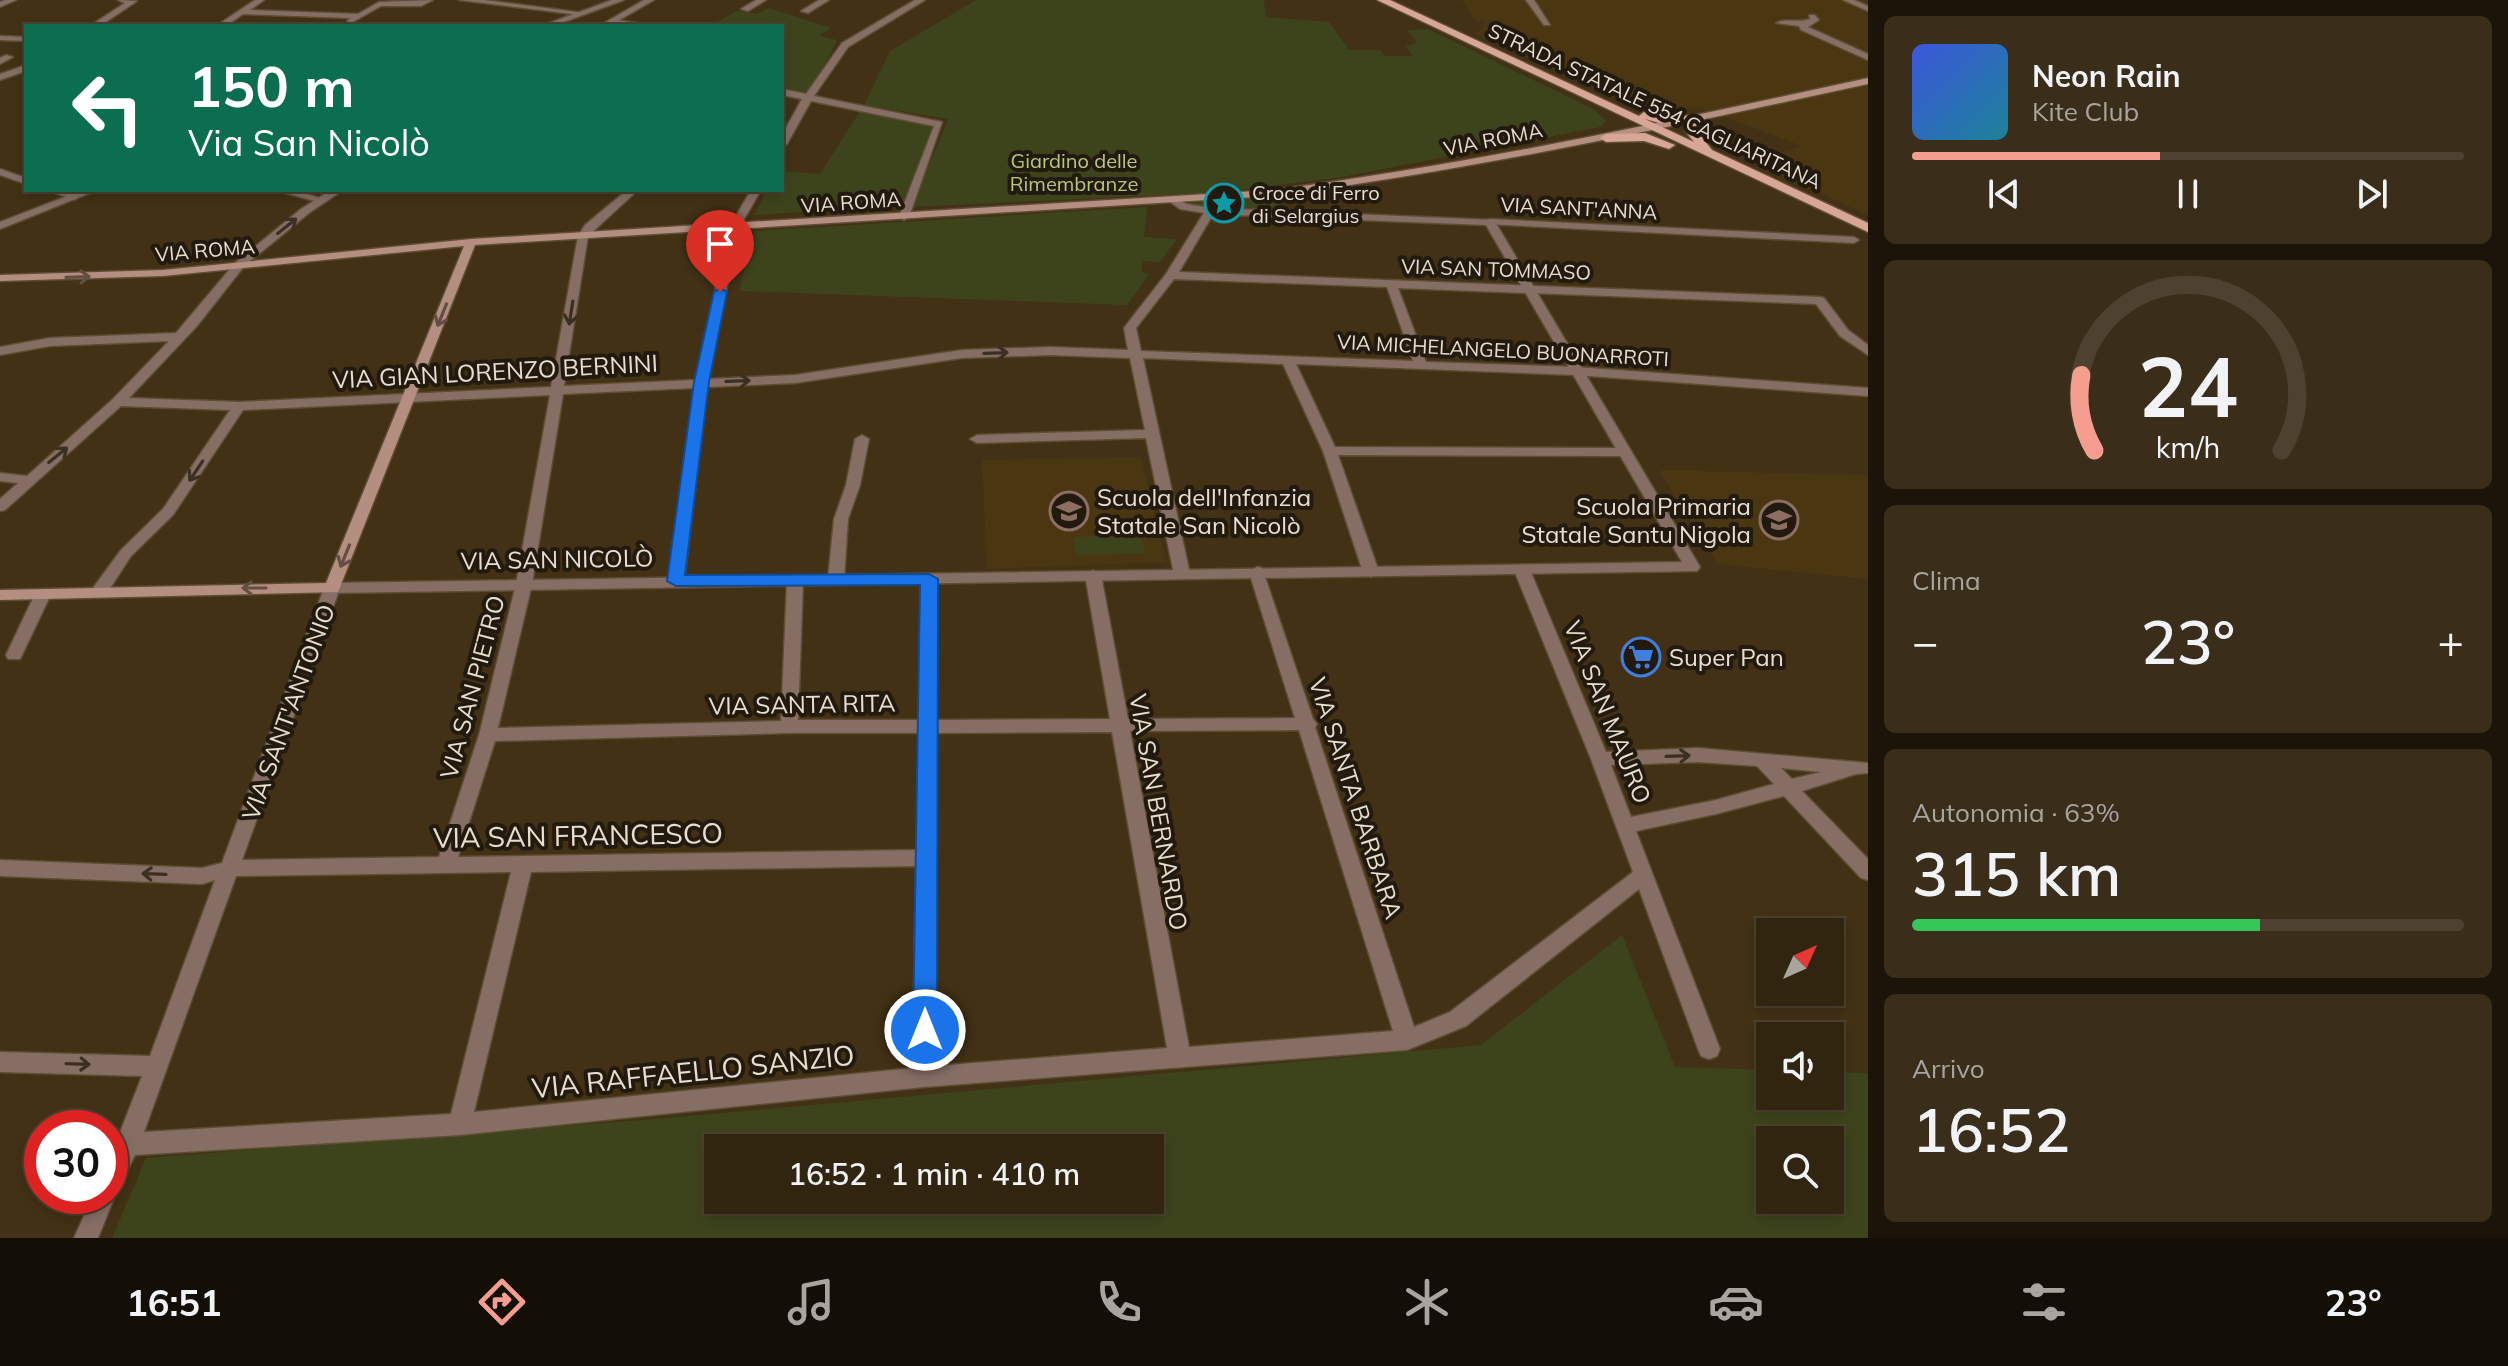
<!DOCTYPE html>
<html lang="it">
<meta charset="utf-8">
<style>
body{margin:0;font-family:Mulish,sans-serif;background:#3a2d19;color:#f1f3f6;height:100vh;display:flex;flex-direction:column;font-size:30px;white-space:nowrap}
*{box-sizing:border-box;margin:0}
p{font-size:26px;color:#a8a59f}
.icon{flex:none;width:44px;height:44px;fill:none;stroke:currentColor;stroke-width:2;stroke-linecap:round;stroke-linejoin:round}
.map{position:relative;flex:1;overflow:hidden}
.sheet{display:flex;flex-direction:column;gap:16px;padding:16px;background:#1c1409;width:640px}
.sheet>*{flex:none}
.banner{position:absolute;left:24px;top:24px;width:760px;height:168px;border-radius:0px;box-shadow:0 4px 12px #0003,0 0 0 2px #4d4230;background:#0b6e4f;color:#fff;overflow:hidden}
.needle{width:52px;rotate:45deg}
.fabs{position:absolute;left:1756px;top:918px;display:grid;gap:16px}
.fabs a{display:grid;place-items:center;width:88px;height:88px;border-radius:0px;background:#322510;box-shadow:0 4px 12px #0003,0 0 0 2px #4d4230;font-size:40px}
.speed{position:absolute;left:24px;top:1110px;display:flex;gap:16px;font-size:40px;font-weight:700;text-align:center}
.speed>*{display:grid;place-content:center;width:104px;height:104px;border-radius:50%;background:#322510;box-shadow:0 4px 12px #0003,0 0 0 2px #4d4230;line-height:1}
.speed .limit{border:12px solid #d22;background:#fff;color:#111}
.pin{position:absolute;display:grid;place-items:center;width:68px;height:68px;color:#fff;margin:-82px -34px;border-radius:50% 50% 50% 0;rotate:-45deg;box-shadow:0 0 8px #0007}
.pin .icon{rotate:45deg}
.me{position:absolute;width:88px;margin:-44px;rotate:0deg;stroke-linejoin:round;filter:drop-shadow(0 0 6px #0008)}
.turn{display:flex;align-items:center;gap:28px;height:168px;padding:0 32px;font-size:36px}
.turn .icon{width:104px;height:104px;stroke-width:2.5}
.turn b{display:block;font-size:56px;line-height:68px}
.big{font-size:60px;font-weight:600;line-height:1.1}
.sheet .widget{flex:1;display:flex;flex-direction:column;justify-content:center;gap:12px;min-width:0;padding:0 28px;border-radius:12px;background:#3a2d19}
.sheet .dial{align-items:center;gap:0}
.dial svg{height:208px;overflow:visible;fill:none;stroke:#4d4230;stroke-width:7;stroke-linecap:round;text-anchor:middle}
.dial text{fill:#f1f3f6;stroke:none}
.song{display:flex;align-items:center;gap:24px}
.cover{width:96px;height:96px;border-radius:12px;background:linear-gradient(135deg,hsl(230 70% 55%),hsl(190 70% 35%))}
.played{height:8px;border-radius:4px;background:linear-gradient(90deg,#f59d8e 45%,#4d4230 45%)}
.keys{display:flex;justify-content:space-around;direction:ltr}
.heat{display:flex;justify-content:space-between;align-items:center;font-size:44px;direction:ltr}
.charge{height:12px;border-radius:6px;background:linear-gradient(90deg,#34c759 63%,#4d4230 0)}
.trip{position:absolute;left:704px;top:1134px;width:460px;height:80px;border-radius:0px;background:#322510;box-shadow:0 4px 12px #0003,0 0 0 2px #4d4230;font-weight:600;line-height:80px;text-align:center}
.tab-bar{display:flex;height:128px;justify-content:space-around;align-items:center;background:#140f06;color:#a8a59f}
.tab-bar .icon{width:56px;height:56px}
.tab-bar .selected{color:#f59d8e}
.tab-bar b{font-size:36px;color:#f1f3f6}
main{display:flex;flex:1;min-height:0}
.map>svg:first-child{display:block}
</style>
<main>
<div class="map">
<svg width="1868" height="1238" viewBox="0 0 1868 1238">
<rect width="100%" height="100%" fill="#423115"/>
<path fill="#4b3612" d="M1446,0h422v215l-118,-54 52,-15 -99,-37 -40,-1 -54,-13 -133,-61 9,-10 -11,-5 -10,-18z
M1141,457l25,105 -179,7 -5,-109z
M1659,470l209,5v104l-151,-15z"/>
<path fill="#3d441c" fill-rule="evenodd" d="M976,0h288l2,17 63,5 20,28h31l5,6h28l-7,-10 11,-3 -10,-13 21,-1 165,80 13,12 -6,6 -258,50 -120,15 -310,15 36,-88 -84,-14 26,-54z
M769,8l62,20 -12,8 18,4 -26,54 -29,-6v-62h-73l28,-15 21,3z
M860,111l76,15 -31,80 -151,9 13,-25h15v-19l38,3z
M1275,196l10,16 -91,-5 -5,-4z
M1147,207l-3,30 33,2 -17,23 -18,-1v11l7,2 -22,31 -388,-14 15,-60z
M1141,535l4,18 -69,2 -3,-18z
M1622,935l53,132 95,3v26h60v-24l38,1v165h-1756l34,-80 521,-40 814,-73zM1770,1140h60v60h-60zM718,1148h432v52h-432z"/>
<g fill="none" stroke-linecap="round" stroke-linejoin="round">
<g stroke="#5d4d33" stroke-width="3">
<path id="minor" d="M5,0h11l-16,7v-5z
M118,0l19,1 -37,25h-10l35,-23z
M255,0h9l-14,10 108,4 21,-12 54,-2 -12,6h-40l-30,17 -4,-2 3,-3 -107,-4 -17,12h-10z
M459,0h25l100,13 -4,2z
M756,0h10l-18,11 -7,-2z
M819,0h10l-21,13 -7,-2z
M915,0h10l-77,47 -34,49 128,26 -33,95 -5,3 -5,-3 35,-91 -123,-25 -24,43 -5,3v-12l20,-36 -20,-4v-6l24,5 36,-51z
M1526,0h8l16,25h-6z
M1843,0h11l14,6v5z
M1809,15h6l4,5 -11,7 60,27v6l-67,-30 -2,-4 -23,-3c9,-5 23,0 34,-4z
M611,19l31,5 4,2 -38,-3z
M6,55l7,2 -13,7v-6z
M26,65v6l-26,9v-6z
M0,169l26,9v6l-26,-9z
M48,190h15l16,7 -5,3z
M275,190h18l34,10 -5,3z
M627,190h11l-50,46 -24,150 131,-6 34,-152 22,-38h10l-22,38 -31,151 87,-4 167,-25 88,-3 78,3 -4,-22 42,-54 39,-63 5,-3 5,3 -36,61 641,25 4,1 24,32 20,15v10l-28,-19 -24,-32 -418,-16 28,74 149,5 293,21v8l-293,-21 -279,-11 39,83 290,1 7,4 -7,4 -287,-1 41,117 -8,5 -8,-5 -40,-121 -40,-87 -140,-6 47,216 -8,5 -8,-5 -28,-136 -169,5 -7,-4 7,-4 168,-5 -15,-72 -80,-3 -88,3 -167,25 -88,4 -23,194 -8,5 -8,-5 26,-193 -131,6 -31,190 -34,144 283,-7 6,-140 8,-5 8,5 -5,139h121l2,-141 8,-5 8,5 -1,141 174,-1 -25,-144 8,-5 8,5 27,144 167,-1 -46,-146 8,-5 5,1 51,151 4,5 -2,3 99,300 36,-15 183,-140 -42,-113 -77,-189 8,-5 8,5 76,182 92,-4 170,15v10l-12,1 -54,17 66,68v21l-7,-2 -77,-82 -68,18 -80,17 84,218 -3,7 -8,3 -8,-3 -3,-7 -59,-160 -173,137 -59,24 -483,37 -464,48 -325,20 -19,38 -18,45h-24l19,-42h17v-38l32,-82 -142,-4v-20l150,4 65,-176 -13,4 -202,-8v-16l202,8 20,-5 102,-275 8,-5 8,5 -98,272 197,-3 40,-122 37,-151 34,-189 -307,15 -70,105 -42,41 -26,40h-12l-2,-4 2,-4 28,-38 42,-41 67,-99 -109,-4 -116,104 -5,1v-12l18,-16 -18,-2v-8l27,3 86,-77 56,-58 -119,5 -50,9v-8l50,-9 126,-5 59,-70 4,-1 6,3 -48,61 -68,72 110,4 312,-15 27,-151 7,-11zM1174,279l213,8 26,74 -272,-10 -5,-23zM1299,730l94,301 -204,16 -59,-316zM1112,732l55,316 -232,18 1,-333zM789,733h130l-2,117 -459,7 37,-116zM1698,762l59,4 17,18 -58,16 -85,17 -20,-52zM1781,768l40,4 -29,7zM916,866l-3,202 -439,44 57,-240zM511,872l-60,242 -307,18 92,-256z
M1490,219l364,18 5,3 -5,3 -368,-19v-4z
M862,435l7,4 -9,46 -12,34 -4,60 -8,5 -8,-5 6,-60 12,-34 9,-46z
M43,589l8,5 -29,61 -2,4h-12l-2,-4 29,-61z"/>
</g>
<g stroke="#5d4d33" stroke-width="3">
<path id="tertiary" d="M612,0h12l-71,26h-12z
M644,0h10l-45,26h-10z
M0,36l26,1v4l-26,-1z
M83,190h14l-97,39v-7z
M331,190h12l-34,23 -66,54h-8v-4l66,-54z
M1174,198l13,6 23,4 284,12 206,347 -3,4 -1365,22 -8,-5 8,-5 1350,-21 -196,-337 -276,-11 -30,-5 -11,-8z"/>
</g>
<g stroke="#5d4d33" stroke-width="3">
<path id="secondary" d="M1868,78v6c-198,43 -395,86 -596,112l-797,49 -137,347 -338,8v-10l326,-7 138,-337 -301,30 -163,5v-6l163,-5 308,-31 801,-49c201,-26 398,-69 596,-112z"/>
</g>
<g stroke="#5d4d33" stroke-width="3">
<path id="primary" d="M1377,0h13l249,116 5,-4 15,3 41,1 -3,15 15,19 156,73v9zM1645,119l14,4 30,-1 -4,9 9,11z
M1645,133l30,12 -6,4 -25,-8 -38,1 -6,-4 6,-4z"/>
</g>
<use href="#minor" fill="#866e65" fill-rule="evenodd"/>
<use href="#tertiary" fill="#866e65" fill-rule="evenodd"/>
<use href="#secondary" fill="#b48e80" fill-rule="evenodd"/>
<use href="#primary" fill="#d7a695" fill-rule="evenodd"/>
</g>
<defs><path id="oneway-shaft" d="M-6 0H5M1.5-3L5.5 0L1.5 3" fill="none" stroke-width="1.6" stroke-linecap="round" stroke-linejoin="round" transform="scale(2)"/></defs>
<g stroke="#3b2f24">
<use href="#oneway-shaft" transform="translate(287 226) rotate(-39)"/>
<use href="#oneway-shaft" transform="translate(571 313) rotate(99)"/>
<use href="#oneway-shaft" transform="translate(996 353) rotate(-2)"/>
<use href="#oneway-shaft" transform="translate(738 381) rotate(-2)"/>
<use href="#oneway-shaft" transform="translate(58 455) rotate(-39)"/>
<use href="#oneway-shaft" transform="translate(196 471) rotate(124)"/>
<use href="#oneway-shaft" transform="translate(1678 756) rotate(-2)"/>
<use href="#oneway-shaft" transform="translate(154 874) rotate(-178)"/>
<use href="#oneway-shaft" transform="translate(78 1064) rotate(2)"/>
</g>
<g stroke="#644e41">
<use href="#oneway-shaft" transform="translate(78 277) rotate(-2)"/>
<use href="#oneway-shaft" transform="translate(442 315) rotate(112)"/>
<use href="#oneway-shaft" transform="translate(345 556) rotate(112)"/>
<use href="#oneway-shaft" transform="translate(254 588) rotate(180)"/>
</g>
<path fill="#1a73e8" stroke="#114b97" stroke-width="2" d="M720,288l7,4 -18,90 -24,193 244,-1 9,5 -1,451 -4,8 -8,3 -9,-3 -3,-8 7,-445 -244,1 -9,-5 27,-199 20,-90z"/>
<defs>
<g id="sight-ring" transform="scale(2)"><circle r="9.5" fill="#221a0e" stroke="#0f9aa8" stroke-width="1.5"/><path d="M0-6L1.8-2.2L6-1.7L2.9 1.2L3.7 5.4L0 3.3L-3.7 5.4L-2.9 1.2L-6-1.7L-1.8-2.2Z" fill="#0f9aa8"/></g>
<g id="school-ring" transform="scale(2)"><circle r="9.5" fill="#221a0e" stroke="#8d6e63" stroke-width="1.5"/><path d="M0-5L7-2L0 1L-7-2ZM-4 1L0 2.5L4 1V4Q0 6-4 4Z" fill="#8d6e63"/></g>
<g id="supermarket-ring" transform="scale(2)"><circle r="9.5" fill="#221a0e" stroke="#3f7fe0" stroke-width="1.5"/><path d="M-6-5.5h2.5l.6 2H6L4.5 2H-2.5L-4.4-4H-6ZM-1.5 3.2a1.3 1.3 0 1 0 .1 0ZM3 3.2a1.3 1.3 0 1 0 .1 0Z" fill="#3f7fe0"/></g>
</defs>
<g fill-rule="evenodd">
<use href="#sight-ring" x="1224" y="203"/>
<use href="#school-ring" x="1069" y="511"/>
<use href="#school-ring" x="1779" y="520"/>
<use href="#supermarket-ring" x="1641" y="657"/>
</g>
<g text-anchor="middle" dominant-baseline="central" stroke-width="8" stroke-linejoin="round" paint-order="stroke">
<g font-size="20" fill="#e8dece" stroke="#221a0e">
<text transform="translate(1655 106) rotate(25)">STRADA STATALE 554 CAGLIARITANA</text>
<text transform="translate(1493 139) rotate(-11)">VIA ROMA</text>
<text transform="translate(851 202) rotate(-4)">VIA ROMA</text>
<text transform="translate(1579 208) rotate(3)">VIA SANT'ANNA</text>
<text transform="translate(205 250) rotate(-5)">VIA ROMA</text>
<text transform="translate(1496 269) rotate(2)">VIA SAN TOMMASO</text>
<text transform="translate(1503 350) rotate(3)">VIA MICHELANGELO BUONARROTI</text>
</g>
<g font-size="20" fill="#b7c879" stroke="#221a0e">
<text x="1074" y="160">Giardino delle<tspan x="1074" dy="23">Rimembranze</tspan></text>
</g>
<g font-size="20" fill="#e8dece" stroke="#221a0e" text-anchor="start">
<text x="1252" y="192">Croce di Ferro<tspan x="1252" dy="23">di Selargius</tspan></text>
</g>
<g font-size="24" fill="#e8dece" stroke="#221a0e">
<text transform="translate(495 371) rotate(-3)">VIA GIAN LORENZO BERNINI</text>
<text transform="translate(557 559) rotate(-1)">VIA SAN NICOLÒ</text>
<text transform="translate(472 687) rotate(-75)">VIA SAN PIETRO</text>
<text transform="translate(802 704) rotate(-1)">VIA SANTA RITA</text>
<text transform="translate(288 712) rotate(-70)">VIA SANT'ANTONIO</text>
<text transform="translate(1608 712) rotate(68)">VIA SAN MAURO</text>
<text transform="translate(1356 798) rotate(72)">VIA SANTA BARBARA</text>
<text transform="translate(1159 812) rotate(80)">VIA SAN BERNARDO</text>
</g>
<g font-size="24" fill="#e8dece" stroke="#221a0e" text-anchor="start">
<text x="1097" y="497">Scuola dell'Infanzia<tspan x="1097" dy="28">Statale San Nicolò</tspan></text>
<text x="1751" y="506" text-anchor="end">Scuola Primaria<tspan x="1751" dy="28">Statale Santu Nigola</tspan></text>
<text x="1669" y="657">Super Pan</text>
</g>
<g font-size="28" fill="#e8dece" stroke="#221a0e">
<text transform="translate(578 835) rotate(-1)">VIA SAN FRANCESCO</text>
<text transform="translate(693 1071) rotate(-6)">VIA RAFFAELLO SANZIO</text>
</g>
</g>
</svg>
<div class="fabs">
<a><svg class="needle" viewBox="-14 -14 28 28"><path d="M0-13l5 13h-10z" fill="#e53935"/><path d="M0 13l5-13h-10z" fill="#a8a59f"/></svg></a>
<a><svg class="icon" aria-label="sound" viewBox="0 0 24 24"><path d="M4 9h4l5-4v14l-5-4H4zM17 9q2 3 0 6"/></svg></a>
<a><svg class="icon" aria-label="search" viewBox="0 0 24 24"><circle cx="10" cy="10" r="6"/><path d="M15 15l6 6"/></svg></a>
</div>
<div class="speed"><div class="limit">30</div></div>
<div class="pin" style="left:720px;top:292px;background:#d93025"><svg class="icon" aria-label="arrive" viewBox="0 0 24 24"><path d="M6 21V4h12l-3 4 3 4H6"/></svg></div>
<svg class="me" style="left:925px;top:1030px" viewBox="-20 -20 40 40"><circle r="17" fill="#1a73e8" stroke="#fff" stroke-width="3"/><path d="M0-11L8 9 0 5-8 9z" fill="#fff"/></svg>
<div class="trip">16:52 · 1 min · 410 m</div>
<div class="banner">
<div class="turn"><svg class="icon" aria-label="left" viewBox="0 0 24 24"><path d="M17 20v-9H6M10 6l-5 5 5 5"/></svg><div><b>150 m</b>Via San Nicolò</div></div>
</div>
</div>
<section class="sheet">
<div class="widget">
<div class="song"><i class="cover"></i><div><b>Neon Rain</b><p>Kite Club</p></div></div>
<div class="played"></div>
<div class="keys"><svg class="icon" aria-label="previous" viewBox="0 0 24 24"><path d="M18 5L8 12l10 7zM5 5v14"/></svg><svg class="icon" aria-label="pause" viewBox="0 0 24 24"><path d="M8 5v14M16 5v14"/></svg><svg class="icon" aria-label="next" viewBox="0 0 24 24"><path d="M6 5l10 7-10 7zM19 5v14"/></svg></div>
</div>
<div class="widget dial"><svg viewBox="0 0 100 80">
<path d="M14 69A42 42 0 1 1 86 69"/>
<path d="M14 69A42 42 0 0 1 9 40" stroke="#f59d8e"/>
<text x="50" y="56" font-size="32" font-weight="700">24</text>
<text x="50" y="72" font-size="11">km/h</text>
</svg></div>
<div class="widget"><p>Clima</p>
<div class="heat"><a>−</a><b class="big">23°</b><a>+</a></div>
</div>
<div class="widget"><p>Autonomia · 63%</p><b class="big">315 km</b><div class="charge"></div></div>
<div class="widget"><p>Arrivo</p><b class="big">16:52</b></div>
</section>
</main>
<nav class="tab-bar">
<b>16:51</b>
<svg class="icon selected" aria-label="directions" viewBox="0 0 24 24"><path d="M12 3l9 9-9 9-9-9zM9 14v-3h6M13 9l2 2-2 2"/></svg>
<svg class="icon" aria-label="music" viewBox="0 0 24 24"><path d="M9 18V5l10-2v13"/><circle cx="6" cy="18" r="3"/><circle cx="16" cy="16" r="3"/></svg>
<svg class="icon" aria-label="phone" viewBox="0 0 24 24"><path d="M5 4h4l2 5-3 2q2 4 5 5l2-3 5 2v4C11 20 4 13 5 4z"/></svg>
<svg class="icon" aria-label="climate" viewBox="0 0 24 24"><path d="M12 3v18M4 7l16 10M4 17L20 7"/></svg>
<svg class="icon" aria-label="car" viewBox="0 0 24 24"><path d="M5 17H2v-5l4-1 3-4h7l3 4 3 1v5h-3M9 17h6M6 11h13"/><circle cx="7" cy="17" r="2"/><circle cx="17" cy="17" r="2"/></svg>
<svg class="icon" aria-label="filters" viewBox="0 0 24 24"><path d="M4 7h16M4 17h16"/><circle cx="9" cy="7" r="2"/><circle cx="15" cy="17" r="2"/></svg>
<b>23°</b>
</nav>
